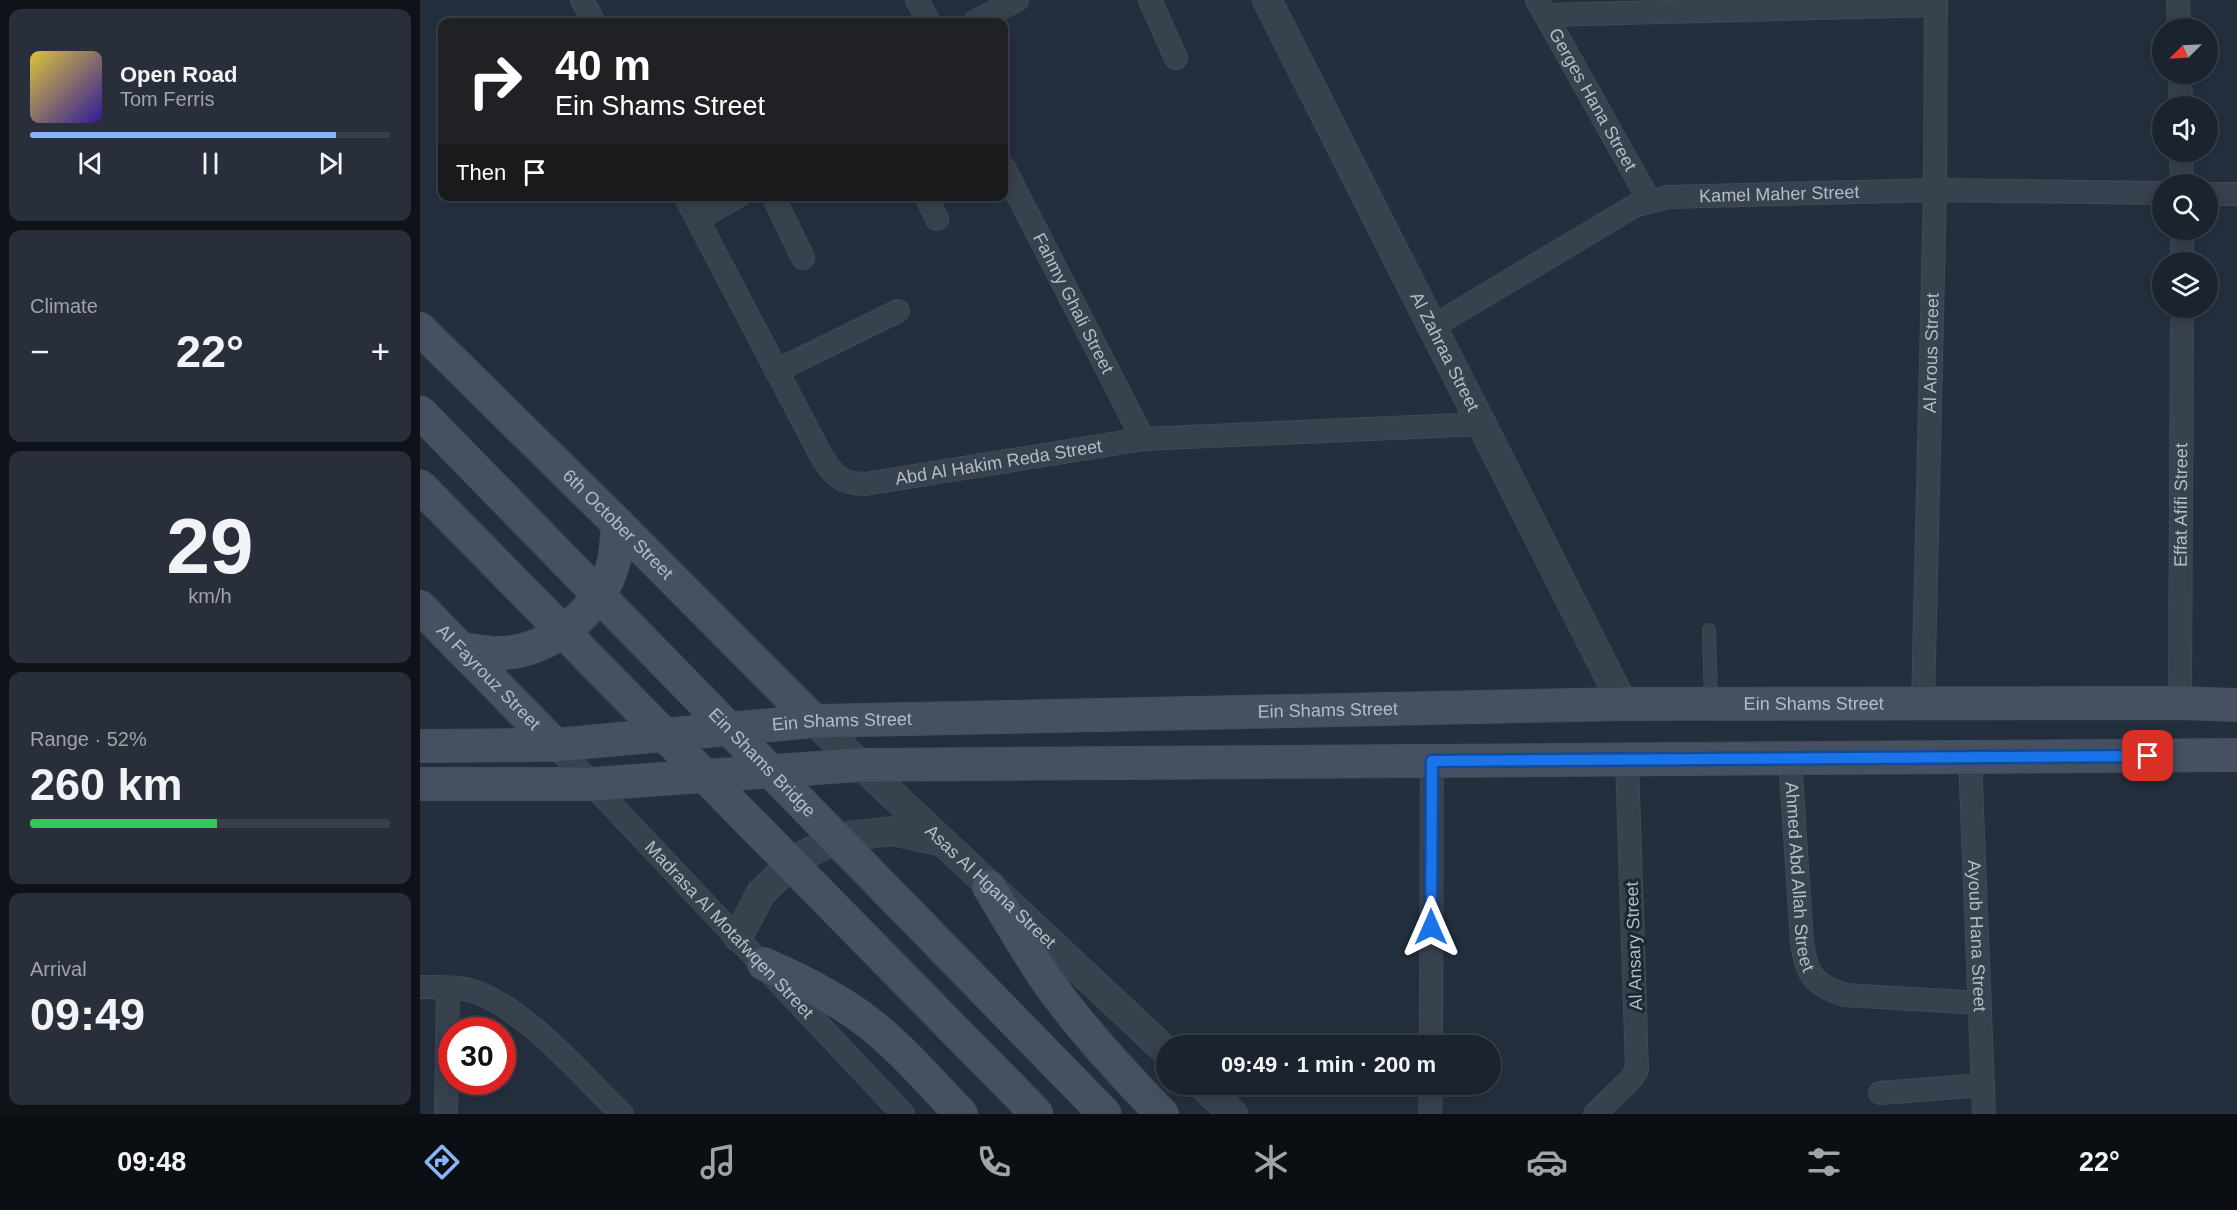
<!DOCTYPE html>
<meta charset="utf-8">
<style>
body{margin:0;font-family:Arial,sans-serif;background:#282f3a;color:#f1f3f6;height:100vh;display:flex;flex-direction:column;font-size:22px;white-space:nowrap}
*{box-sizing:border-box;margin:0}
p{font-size:20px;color:#a0a4aa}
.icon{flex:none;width:33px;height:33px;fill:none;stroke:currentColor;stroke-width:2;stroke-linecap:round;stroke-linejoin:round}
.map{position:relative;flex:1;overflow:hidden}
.drawer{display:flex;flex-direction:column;gap:9px;padding:9px;background:#0f1319;width:420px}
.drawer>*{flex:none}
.banner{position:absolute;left:18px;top:18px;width:570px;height:183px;border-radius:12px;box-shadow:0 3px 15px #0003,0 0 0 2px #39404a;background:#202124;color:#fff;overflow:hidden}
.needle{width:39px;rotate:246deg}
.fabs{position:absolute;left:1732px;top:18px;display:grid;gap:12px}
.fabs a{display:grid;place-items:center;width:66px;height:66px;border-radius:50%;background:#1b232e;box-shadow:0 3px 15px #0003,0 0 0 2px #39404a;font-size:30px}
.speed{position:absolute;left:18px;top:1017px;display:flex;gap:12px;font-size:30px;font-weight:700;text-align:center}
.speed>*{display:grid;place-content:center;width:78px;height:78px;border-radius:50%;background:#1b232e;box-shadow:0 3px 15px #0003,0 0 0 2px #39404a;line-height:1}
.speed .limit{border:9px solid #d22;background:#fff;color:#111}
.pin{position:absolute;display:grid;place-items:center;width:51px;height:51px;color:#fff;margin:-26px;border-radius:12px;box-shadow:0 3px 9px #0006}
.me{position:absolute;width:66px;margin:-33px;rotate:0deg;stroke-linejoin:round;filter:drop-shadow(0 0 4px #0008)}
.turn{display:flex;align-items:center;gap:21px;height:126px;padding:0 18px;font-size:27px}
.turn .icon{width:78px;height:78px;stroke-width:2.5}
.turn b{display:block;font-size:42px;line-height:51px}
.then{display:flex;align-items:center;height:57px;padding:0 18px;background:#0003;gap:12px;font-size:22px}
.big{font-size:45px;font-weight:700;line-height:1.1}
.drawer .tile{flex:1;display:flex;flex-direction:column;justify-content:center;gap:9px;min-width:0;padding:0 21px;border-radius:12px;background:#282f3a}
.drawer .dial{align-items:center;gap:0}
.dial b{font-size:78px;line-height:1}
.song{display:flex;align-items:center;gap:18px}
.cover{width:72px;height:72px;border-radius:9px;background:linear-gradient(135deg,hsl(50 70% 55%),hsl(250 70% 35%))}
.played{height:6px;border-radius:3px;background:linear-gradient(90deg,#8ab4f8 85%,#39404a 85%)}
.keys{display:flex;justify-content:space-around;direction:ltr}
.heat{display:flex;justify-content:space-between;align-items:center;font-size:33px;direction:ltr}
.charge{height:9px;border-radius:4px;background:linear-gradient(90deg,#34c759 52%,#39404a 0)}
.trip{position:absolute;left:736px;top:1035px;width:345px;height:60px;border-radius:30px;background:#1b232e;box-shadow:0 3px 15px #0003,0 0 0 2px #39404a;font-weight:700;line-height:60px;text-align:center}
.tab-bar{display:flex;height:96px;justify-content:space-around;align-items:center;background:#0b0e12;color:#a0a4aa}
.tab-bar .icon{width:42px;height:42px}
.tab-bar .on{color:#8ab4f8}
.tab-bar b{font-size:27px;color:#f1f3f6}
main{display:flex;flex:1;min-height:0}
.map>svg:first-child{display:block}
</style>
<main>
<section class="drawer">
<div class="tile">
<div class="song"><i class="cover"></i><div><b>Open Road</b><p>Tom Ferris</p></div></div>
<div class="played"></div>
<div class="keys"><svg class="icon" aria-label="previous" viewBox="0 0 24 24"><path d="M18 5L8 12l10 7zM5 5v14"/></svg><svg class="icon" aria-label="pause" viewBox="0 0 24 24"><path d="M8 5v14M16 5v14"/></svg><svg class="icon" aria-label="next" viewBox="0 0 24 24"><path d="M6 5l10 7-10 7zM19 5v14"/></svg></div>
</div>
<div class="tile"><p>Climate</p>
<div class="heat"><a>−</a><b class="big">22°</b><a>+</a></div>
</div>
<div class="tile dial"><b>29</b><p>km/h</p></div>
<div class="tile"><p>Range · 52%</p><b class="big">260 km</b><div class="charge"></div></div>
<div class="tile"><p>Arrival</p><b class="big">09:49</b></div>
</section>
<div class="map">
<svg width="1817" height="1114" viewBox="0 0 1817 1114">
<rect width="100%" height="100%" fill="#242f3e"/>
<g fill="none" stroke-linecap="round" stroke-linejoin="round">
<g stroke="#414a57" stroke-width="14">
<path id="service" d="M1289,630l2,73"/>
</g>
<g stroke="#414a57" stroke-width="24">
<g id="minor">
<path d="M162,0l12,22"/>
<path d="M497,0l12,22"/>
<path d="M730,0l26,58"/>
<path id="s1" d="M1117,0l112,200"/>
<path d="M1758,0l1,28"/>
<path d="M1125,15l391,-10"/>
<path d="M555,22l42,-22"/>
<path d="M1760,74l1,32"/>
<path d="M1761,152l1,32"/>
<path id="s2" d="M584,168l139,271"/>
<path d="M1788,194h29"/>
<path id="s3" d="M265,196l137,261c13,20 18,26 43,27l278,-45 339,-15"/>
<path d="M353,196l30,62"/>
<path d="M506,196l11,23"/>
<path d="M277,219l42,-23"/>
<path d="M1762,262v-32"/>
<path id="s4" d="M1012,327l204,-122 32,-8 267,-7 228,3"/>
<path d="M356,371l122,-60"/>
<path id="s5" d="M1760,703l2,-395"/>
<path id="s6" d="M1503,705l12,-515 1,-190"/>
<path id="s7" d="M135,745l348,369"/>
<path id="s8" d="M1550,758l14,356"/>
<path id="s9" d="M1370,759l12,183c4,33 12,43 43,53l135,8"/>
<path d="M0,987c18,0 39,-1 56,5 53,20 105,83 146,122"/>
<path d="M1011,1046l1,-285"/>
<path d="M1460,1093l103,-8"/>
<path d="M26,1114l2,-126"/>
<path d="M1010,1114l1,-30"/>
<path d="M1175,1114l36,-35 6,-9 -10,-310"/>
</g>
</g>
<g stroke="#414a57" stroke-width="30">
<g id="tertiary">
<path id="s10" d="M847,0l356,704"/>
<path id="s11" d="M394,721l353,331"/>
<path d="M318,937l23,-44 36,-35 45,-21 50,-6 48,10"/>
<path d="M781,1084l32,30"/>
</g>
</g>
<g stroke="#414a57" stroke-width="34">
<g id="secondary">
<path id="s12" d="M0,329l198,195 196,197"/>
<path id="s13" d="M0,607l135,138"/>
<path d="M41,649c12,1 25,4 37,4 50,1 105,-44 116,-92 2,-12 3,-25 4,-37"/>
<path id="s14" d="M0,746l135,-1 259,-24 809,-17 557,-1 57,2"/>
<path d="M0,784h172l267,-19 1378,-10"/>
<path d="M569,887c20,33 39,66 61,98 34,47 72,88 112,129"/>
<path d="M344,964c34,15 67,31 97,53 37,27 68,64 100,97"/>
</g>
</g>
<use href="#service" stroke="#38414e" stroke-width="12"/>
<use href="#minor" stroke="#38414e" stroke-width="22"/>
<use href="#tertiary" stroke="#38414e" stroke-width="28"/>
<use href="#secondary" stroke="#465061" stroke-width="33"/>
<g stroke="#414a57" stroke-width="34" stroke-linecap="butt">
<g id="secondary-bridge">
<path id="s15" d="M0,412l685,702"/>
<path d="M0,486l617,628"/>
</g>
</g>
<use href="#secondary-bridge" stroke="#465061" stroke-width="33"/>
</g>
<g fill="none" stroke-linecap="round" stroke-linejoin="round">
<g stroke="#114b97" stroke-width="15">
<path id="route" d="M1011,927l1,-166 716,-5"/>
</g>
<use href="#route" stroke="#1a73e8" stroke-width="10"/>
</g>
<g text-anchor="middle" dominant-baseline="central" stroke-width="6" stroke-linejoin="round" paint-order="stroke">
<g font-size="18" fill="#b4bcc9" stroke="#1d2633">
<text stroke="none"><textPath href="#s1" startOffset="114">Gerges Hana Street</textPath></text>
<text stroke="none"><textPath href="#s4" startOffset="382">Kamel Maher Street</textPath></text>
<text stroke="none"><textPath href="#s2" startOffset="152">Fahmy Ghali Street</textPath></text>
<text stroke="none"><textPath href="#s10" startOffset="394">Al Zahraa Street</textPath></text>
<text stroke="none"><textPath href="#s6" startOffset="352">Al Arous Street</textPath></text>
<text stroke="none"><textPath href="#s3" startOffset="484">Abd Al Hakim Reda Street</textPath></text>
<text stroke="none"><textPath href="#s5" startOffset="198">Effat Afifi Street</textPath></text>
<text stroke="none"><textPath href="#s12" startOffset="278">6th October Street</textPath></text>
<text stroke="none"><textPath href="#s13" startOffset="98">Al Fayrouz Street</textPath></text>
<text stroke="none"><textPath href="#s14" startOffset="1395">Ein Shams Street</textPath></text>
<text stroke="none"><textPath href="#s14" startOffset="909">Ein Shams Street</textPath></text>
<text stroke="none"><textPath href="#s14" startOffset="423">Ein Shams Street</textPath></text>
<text stroke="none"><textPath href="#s15" startOffset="490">Ein Shams Bridge</textPath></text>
<text stroke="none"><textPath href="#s9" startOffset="118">Ahmed Abd Allah Street</textPath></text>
<text stroke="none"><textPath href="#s11" startOffset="242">Asas Al Hgana Street</textPath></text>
<text stroke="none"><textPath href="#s7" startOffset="254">Madrasa Al Motafwqen Street</textPath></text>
<text stroke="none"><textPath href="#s8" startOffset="178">Ayoub Hana Street</textPath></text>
<text transform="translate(1214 946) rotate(-92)">Al Ansary Street</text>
</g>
</g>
</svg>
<div class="fabs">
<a><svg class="needle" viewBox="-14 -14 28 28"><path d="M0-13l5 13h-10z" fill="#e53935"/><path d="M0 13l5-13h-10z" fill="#a0a4aa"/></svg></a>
<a><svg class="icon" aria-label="sound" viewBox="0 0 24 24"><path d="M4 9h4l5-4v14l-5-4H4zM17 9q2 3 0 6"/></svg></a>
<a><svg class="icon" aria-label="search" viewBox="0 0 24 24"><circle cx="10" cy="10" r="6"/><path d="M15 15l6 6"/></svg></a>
<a><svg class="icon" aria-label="layers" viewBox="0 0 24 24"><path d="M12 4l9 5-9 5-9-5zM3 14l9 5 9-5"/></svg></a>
</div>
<div class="speed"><div class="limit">30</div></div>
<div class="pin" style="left:1728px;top:756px;background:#d93025"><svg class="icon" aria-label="arrive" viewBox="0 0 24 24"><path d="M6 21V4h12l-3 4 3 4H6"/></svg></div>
<svg class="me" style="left:1011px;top:927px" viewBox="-20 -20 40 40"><path d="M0-17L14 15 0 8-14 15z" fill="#1a73e8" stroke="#fff" stroke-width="4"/></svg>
<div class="trip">09:49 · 1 min · 200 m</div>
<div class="banner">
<div class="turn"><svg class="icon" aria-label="right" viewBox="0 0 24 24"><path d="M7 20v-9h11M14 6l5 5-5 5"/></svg><div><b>40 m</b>Ein Shams Street</div></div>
<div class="then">Then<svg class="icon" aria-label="arrive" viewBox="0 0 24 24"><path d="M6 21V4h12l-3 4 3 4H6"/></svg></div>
</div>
</div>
</main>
<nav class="tab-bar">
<b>09:48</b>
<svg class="icon on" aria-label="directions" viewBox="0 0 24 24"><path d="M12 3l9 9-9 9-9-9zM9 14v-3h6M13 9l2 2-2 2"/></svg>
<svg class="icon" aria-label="music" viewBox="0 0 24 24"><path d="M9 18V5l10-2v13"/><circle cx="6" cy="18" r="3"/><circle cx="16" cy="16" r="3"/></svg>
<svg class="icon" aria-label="phone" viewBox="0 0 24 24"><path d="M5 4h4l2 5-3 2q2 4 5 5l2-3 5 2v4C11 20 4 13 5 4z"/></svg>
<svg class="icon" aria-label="climate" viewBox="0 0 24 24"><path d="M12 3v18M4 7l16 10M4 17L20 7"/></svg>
<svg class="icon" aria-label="car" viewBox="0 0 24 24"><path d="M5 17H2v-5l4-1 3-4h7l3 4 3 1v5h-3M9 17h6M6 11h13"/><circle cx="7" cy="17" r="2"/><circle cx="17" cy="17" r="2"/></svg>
<svg class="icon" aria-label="filters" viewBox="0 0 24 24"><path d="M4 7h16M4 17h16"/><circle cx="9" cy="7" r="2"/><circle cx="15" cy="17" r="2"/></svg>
<b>22°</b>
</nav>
